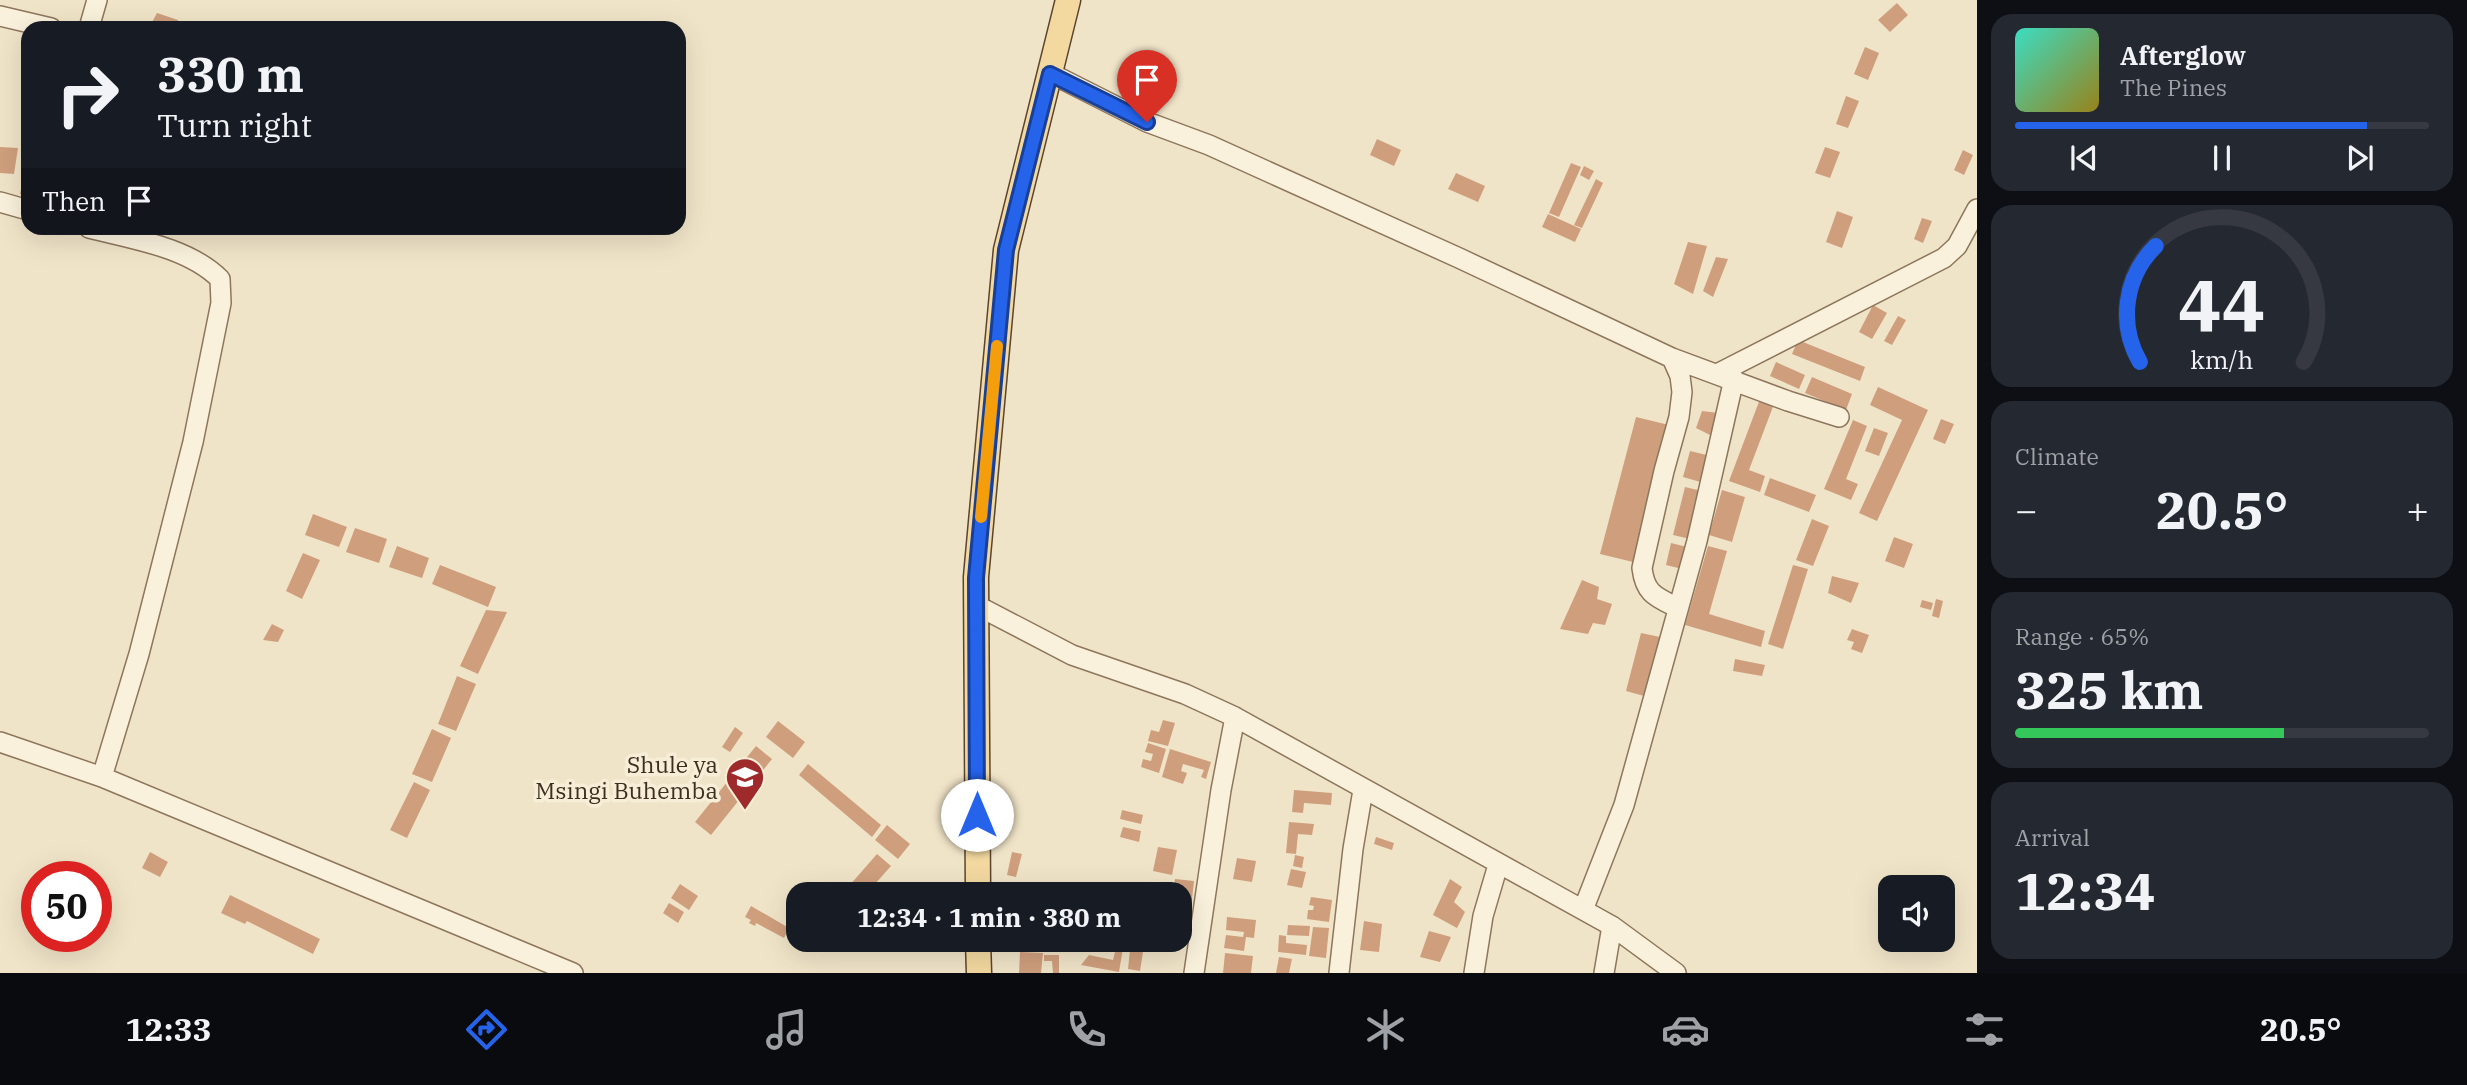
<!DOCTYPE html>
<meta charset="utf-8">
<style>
body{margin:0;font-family:"IBM Plex Serif",serif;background:#242831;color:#f1f3f6;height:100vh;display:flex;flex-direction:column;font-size:26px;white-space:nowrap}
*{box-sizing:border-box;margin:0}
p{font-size:23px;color:#9ea1a6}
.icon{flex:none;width:38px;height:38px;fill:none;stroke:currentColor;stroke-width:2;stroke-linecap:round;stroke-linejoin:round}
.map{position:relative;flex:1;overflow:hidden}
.details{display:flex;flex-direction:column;gap:14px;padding:14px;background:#0d0f14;width:490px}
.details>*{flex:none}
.hud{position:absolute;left:21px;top:21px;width:665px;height:214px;border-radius:21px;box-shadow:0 7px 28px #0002;background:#171b24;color:#f1f3f6;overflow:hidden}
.fabs{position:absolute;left:1878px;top:875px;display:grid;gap:14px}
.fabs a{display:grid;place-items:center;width:77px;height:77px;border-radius:14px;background:#171b24;box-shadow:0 7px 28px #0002;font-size:35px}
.speed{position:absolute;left:21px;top:861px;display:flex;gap:14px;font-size:35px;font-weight:700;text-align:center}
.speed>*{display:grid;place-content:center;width:91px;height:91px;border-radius:50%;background:#171b24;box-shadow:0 7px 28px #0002;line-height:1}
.speed .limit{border:10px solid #d22;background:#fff;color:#111}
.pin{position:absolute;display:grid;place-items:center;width:60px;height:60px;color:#fff;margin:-72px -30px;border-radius:50% 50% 50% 0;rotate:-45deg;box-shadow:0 0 7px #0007}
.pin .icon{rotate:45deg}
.me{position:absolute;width:77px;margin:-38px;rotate:0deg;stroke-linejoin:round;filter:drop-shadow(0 0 5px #0008)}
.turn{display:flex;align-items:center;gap:24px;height:147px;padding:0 21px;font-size:32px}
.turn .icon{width:91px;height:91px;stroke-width:2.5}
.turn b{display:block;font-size:49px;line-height:60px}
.then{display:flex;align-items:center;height:66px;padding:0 21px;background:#0003;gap:14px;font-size:26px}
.big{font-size:52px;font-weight:800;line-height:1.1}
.details .tile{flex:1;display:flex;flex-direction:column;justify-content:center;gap:10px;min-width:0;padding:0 24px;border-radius:21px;background:#242831}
.details .dial{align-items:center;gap:0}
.dial svg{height:182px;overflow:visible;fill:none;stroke:#363941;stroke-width:7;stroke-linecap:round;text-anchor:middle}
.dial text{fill:#f1f3f6;stroke:none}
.song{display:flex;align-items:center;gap:21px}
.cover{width:84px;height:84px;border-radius:10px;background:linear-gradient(135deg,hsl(170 70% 55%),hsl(50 70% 35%))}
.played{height:7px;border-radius:4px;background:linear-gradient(90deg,#2563eb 85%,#363941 85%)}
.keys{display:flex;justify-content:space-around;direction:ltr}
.heat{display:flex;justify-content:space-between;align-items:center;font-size:38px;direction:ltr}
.charge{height:10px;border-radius:5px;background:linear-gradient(90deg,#34c759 65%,#363941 0)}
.trip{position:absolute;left:786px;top:882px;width:406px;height:70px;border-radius:21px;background:#171b24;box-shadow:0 7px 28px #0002;font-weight:800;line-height:70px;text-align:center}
.dock{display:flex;height:112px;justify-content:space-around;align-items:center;background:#090b0e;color:#9ea1a6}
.dock .icon{width:49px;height:49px}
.dock .selected{color:#2563eb}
.dock b{font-size:32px;color:#f1f3f6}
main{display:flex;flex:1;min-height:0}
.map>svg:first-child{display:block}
</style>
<main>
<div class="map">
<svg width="1977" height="973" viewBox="0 0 1977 973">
<rect width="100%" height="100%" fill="#f0e4c8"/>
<path fill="#cf9f7d" d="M1897,3l11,12 -18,17 -12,-12z
M157,13l21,7 -1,8h-28z
M1865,47l14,6 -11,27 -14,-6z
M1846,96l13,5 -11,27 -12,-4z
M1377,139l24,11 -7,16 -24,-11z
M0,147l18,1 -4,26 -14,-1z
M1825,147l15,5 -10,26 -15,-5z
M1963,150l10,5 -9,20 -10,-5z
M27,163h1v32l-8,-1z
M1571,163l10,4 -22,50 -10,-4z
M1584,166l10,5 -5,9 -9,-5z
M1456,173l29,13 -7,16 -30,-13z
M1596,179l7,4 -21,45 -8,-3z
M1837,211l16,6 -11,31 -16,-6z
M1548,214l33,15 -6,13 -33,-15z
M1922,218l10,3 -9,22 -9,-4z
M1688,242l19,4 -14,48 -19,-10z
M1716,257l12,2 -15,38 -10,-6z
M1873,305l14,8 -15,26 -13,-7z
M1898,316l8,4 -14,25 -8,-4z
M1798,340l67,27 -5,14 -68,-27z
M1776,362l29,13 -6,14 -29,-13z
M1812,377l40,17 -6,16 -41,-17z
M1878,387l50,23 -51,111 -18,-8 43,-93 -32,-15z
M1760,399l14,5 -25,66 16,6 -5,16 -31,-11z
M1702,411l17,2 -9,22 -14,-7z
M1636,417l33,8 -36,137 -33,-8z
M1941,419l13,5 -9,20 -12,-5z
M1853,420l14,6 -21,53 12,5 -7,16 -27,-11z
M1874,428l14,5 -9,23 -14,-5z
M1690,451l21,5 -7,27 -21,-6z
M1770,478l46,17 -7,17 -45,-17z
M1685,487l17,4 -12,48 -17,-4z
M1722,490l23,7 -13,45 -23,-7z
M313,514l34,13 -8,20 -34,-12z
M1812,519l17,7 -16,40 -17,-6z
M355,528l32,11 -8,24 -33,-11z
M1894,537l19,7 -9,24 -19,-7z
M1671,543l16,4 -5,22 -16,-4z
M397,546l32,12 -7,20 -33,-11z
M1708,546l19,5 -18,63 56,17 -4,16 -76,-22z
M303,553l17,7 -18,39 -16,-8z
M440,565l56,22 -8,20 -56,-23z
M1793,565l15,4 -25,80 -15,-5z
M1832,576l27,7 -8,20 -23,-10z
M1582,580l17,7 -2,12 15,5 -7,21 -12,-2 -5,11 -28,-5z
M1936,599l7,2 -4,17 -7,-2z
M1922,600l11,3 -2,7 -11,-3z
M486,610l21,2 -29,62 -18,-8z
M272,624l12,6 -6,12 -15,-2z
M1852,629l17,6 -7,18 -11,-4 3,-7 -7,-2z
M1641,633l19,4 -16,59 -18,-5z
M1735,659l30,6 -3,11 -29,-5z
M457,676l19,8 -20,47 -18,-7z
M1163,720l12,3 -7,23 -20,-5 3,-11 8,2z
M778,721l27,21 -12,16 -27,-21z
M735,727l8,6 -13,19 -8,-5z
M432,729l19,9 -19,44 -20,-8z
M1148,743l18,6 -7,24 -18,-6 2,-8 8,2 2,-7 -8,-2z
M756,746l16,13 -61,76 -16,-13z
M1170,749l41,13 -5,17 -5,-2 3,-7 -21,-6 -2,7 6,2 -4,11 -21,-7z
M808,764l73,61 -9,12 -73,-62z
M414,782l16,8 -23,48 -17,-8z
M1294,790l38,3 -1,12 -27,-2 -1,10 -11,-1z
M1122,810l21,5 -2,9 -21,-5z
M1289,822l25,2 -2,11 -14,-1 -2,20 -10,-1z
M887,825l23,19 -12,15 -23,-19z
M1123,827l18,4 -2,11 -19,-5z
M1376,837l18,6 -2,7 -18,-6z
M1158,847l19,3 -5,25 -19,-4z
M150,852l18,10 -8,15 -18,-9z
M1012,852l10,2 -6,23 -9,-2z
M877,854l14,12 -25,28h-24z
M1295,855l9,2 -2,11 -9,-2z
M1237,858l19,3 -4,21 -19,-3z
M1291,869l15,3 -4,16 -15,-3z
M1175,879l19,2 -3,26 -11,-2v-11h-7z
M1450,879l12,8 -8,15 11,10 -8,16 -24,-13z
M680,884l18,12 -9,14 -18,-12z
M230,895l90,44 -7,15 -66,-33 -2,3 -24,-11z
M1311,897l21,3 -3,22 -22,-3 1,-9h5l1,-4 -5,-1z
M669,903l15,9 -6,11 -15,-10z
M751,906l38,22 -5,10 -28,-15 -1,3 -6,-3 2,-3 -6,-3z
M1227,917l29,3 -2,18 -8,-1 -2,14 -20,-3 2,-13 17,2 1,-5 -18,-2z
M1364,921l18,3 -3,28 -19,-2z
M1288,925l22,1 -1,10 -22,-1z
M1313,927l16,1 -3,30 -17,-2z
M1429,931l22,6 -11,25 -20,-5z
M1279,935l7,1v7l21,2 -1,10 -28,-3z
M1020,940h26l-1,6 -26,-1z
M1086,940l38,2 -5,30 -38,-7 8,-10 24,5 2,-8 -30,-5z
M1131,940l19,3 -1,9h-6l-3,19 -12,-2z
M1020,952l23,1 -2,20h-22z
M1225,953l28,3 -2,17h-28z
M1044,955h15v18h-6l-1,-12h-8z
M1279,957l13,2 -3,14h-13z"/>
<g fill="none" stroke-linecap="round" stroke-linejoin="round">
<g stroke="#8d765c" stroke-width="22">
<path id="minor" d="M0,16l51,12
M89,28l8,-28
M1050,73l97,49 62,23 250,113 213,100 116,43 51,16
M0,202l28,8
M89,228c43,11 99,19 131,51l1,24 -28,139 -54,212 -37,123
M1672,358l8,18 2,16 -3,25 -15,54 -22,97c3,26 14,29 36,40
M1717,374l227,-116 13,-12 20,-37
M976,605l96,50 113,39 50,23 377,209 64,47
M0,742l102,35 471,196
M1583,910l41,-105 73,-264 37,-162
M1194,973l27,-183 14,-73
M1339,973l14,-124 10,-59
M1474,973l9,-57 15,-51
M1604,973l8,-47"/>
</g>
<g stroke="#5b4430" stroke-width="27">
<path id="major" d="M978,894l-2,-317 30,-327 62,-250
M978,940l1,33"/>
</g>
<use href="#minor" stroke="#faf1dc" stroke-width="19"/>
<use href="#major" stroke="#f3d9a0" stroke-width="24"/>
</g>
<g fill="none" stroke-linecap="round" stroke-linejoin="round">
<g stroke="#184099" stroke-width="18">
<path id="route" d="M977,815l-1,-237 30,-328 44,-176 97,48"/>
</g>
<use href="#route" stroke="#2563eb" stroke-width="12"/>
<path stroke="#f59e0b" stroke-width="12" d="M981,517l16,-171"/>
</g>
<defs>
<g id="school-pin" transform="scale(2.0125)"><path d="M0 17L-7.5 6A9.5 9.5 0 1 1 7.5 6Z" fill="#9e2a2b" stroke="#f7eed8"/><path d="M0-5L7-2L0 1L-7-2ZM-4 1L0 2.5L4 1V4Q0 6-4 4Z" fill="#fff"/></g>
</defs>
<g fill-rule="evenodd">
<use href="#school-pin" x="745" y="777"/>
</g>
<g text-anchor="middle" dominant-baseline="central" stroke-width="7" stroke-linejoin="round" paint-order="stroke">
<g font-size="23" fill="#3d2e20" stroke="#f7eed8" text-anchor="end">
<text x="718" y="764">Shule ya<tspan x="718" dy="26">Msingi Buhemba</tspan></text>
</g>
</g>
</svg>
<div class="fabs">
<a><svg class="icon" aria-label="sound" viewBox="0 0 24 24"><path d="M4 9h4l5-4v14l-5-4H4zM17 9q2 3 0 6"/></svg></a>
</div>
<div class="speed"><div class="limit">50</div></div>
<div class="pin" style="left:1147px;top:122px;background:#d93025"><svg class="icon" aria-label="arrive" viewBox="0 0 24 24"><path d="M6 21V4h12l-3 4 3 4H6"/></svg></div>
<svg class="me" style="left:977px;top:815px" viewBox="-20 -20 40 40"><circle r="19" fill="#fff"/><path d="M0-13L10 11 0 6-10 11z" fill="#2563eb"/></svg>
<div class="trip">12:34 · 1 min · 380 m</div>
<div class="hud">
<div class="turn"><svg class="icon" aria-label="right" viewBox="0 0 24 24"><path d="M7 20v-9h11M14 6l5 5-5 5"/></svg><div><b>330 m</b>Turn right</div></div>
<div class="then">Then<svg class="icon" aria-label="arrive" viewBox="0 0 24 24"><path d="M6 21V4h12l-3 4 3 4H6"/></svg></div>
</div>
</div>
<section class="details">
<div class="tile">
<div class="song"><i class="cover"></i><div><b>Afterglow</b><p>The Pines</p></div></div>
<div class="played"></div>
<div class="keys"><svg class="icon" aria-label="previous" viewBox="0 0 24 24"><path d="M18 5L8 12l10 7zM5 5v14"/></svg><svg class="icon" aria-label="pause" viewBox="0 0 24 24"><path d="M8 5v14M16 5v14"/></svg><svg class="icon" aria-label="next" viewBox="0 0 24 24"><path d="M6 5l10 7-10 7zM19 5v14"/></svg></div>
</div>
<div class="tile dial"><svg viewBox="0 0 100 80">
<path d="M14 69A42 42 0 1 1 86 69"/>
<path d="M14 69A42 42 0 0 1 21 18" stroke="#2563eb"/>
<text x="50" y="56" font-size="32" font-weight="700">44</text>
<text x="50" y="72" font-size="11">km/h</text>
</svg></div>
<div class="tile"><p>Climate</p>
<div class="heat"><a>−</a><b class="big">20.5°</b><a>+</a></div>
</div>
<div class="tile"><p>Range · 65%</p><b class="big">325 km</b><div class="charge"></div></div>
<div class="tile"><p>Arrival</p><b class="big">12:34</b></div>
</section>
</main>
<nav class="dock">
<b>12:33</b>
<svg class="icon selected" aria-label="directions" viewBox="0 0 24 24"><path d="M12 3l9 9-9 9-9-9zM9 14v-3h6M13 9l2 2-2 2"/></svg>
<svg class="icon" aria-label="music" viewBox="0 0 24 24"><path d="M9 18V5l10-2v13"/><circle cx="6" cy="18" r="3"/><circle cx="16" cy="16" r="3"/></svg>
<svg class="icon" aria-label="phone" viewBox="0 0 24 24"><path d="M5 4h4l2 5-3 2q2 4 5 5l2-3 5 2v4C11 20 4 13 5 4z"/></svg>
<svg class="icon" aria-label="climate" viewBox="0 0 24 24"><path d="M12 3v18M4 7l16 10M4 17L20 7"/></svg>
<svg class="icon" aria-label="car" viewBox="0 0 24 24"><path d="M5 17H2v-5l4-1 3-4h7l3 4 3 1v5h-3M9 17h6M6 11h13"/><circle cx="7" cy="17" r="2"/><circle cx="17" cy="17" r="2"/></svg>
<svg class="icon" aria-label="filters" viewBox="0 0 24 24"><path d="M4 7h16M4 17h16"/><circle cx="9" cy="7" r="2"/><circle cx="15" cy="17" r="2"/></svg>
<b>20.5°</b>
</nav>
